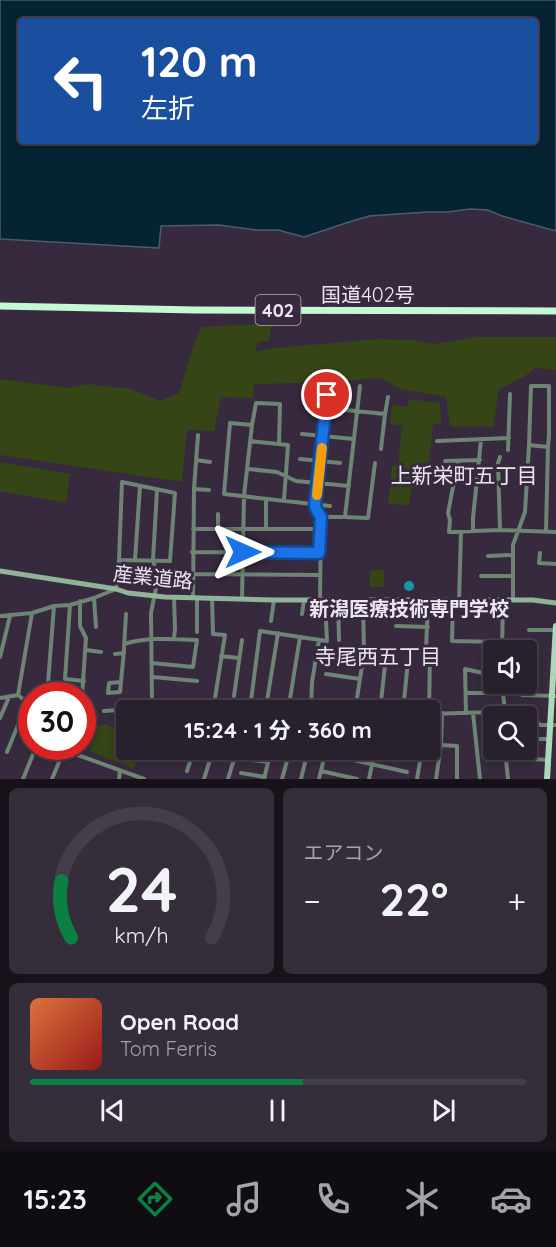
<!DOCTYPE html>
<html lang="ja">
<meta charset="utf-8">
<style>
body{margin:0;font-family:Quicksand,"Noto Sans JP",sans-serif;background:#352d3a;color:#f1f3f6;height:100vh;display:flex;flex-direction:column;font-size:22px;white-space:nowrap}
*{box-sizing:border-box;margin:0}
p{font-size:20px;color:#a5a3aa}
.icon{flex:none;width:33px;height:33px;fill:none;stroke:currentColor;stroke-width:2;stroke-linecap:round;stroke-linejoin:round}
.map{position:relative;height:779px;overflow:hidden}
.drawer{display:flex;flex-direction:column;gap:9px;padding:9px;background:#171219;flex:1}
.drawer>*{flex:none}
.guide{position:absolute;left:18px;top:18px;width:520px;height:126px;border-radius:6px;box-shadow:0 3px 9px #0003,0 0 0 2px #453e4a;background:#1a4fa0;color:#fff;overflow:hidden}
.fabs{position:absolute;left:483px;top:640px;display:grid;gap:12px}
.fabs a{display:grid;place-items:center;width:54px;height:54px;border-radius:6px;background:#29202e;box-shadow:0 3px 9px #0003,0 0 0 2px #453e4a;font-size:30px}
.speed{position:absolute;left:18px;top:682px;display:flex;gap:12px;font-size:30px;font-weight:700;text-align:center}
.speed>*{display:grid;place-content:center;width:78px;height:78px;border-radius:50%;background:#29202e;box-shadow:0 3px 9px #0003,0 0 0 2px #453e4a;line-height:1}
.speed .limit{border:9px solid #d22;background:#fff;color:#111}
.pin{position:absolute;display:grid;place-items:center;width:51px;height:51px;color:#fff;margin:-26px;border:3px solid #fff;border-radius:50%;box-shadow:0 2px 6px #0007}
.me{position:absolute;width:66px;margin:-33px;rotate:90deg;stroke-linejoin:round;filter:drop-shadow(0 0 4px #0008)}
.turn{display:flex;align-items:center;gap:21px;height:126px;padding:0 24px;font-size:27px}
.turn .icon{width:78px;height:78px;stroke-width:2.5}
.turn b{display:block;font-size:42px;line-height:51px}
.big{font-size:45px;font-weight:700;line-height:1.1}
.drawer .card{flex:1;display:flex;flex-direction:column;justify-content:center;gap:9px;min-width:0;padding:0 21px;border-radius:9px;background:#352d3a}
.drawer .dial{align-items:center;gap:0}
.dial svg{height:156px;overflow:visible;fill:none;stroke:#453e4a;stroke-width:7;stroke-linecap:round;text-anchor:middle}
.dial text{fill:#f1f3f6;stroke:none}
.song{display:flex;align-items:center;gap:18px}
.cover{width:72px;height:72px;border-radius:9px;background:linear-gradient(135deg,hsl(20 70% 55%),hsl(0 70% 35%))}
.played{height:6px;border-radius:3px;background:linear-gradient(90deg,#0b8043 55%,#453e4a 55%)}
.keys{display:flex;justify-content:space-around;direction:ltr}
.heat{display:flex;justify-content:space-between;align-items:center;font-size:33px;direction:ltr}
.drawer .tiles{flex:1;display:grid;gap:9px;grid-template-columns:1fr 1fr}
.card:last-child{grid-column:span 2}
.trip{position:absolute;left:116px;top:700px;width:324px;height:60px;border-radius:6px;background:#29202e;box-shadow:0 3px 9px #0003,0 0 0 2px #453e4a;font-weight:700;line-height:60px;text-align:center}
.tabs{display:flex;height:96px;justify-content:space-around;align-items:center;background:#100d12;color:#a5a3aa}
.tabs .icon{width:42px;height:42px}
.tabs .current{color:#0b8043}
.tabs b{font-size:27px;color:#f1f3f6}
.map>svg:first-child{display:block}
</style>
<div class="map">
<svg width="556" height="779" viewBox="0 0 556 779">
<rect width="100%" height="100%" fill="#372a3e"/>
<path fill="#364516" d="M272,323l-3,18 -11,1 -3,10 10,-3 113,-10 32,1 25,4 41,-7h80v33l-21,-2 -10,8 -26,13 -6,38 -43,-1 -4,-29 -45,-8 -21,-11 -49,4 -77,2 -1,14 -32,-1 -7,34 -27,-1 -5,52 -182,-27v-76l68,9 20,-4 42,5 30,12 19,-8 16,-52 7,-14z
M409,399l31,4 1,21h-8l-4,38 -13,3 -7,40 -21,-1 4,-38 6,-1 4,-39 -12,-2 2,-19 15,2z
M0,462l70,12 -4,29 -66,-12z
M370,570h14v17h-14z
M105,724l21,9v17h17l-10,19 -43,-18 6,-24z"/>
<path fill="#052333" stroke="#4b5d6c" stroke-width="1.5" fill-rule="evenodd" d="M0,0h556v231l-54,-15 -14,-6 -18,-1 -22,3h-21l-58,4 -20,6 -45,15 -26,-7h-22l-37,-5 -58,1 -2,22 -159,-9zM21,21h515v120h-515z"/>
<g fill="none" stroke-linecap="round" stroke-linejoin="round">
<path stroke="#6e8474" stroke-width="4" d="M326,408l1,-13
M385,414l3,-17
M252,425l-22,-2 -6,71 106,12
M302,434l52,5
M250,441l38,4 -4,55
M437,441l72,-3
M508,450l2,-56
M300,459l40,4
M196,460l14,2
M445,461l35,-1
M458,461l-10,52 2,7 -1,12 51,-2 56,2
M248,469l29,3 19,9 53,5
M194,489l15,1
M266,500v29
M321,517h24l15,-131
M345,517l23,1 7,-55
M218,528v-14
M193,529h127
M500,530l-2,-67 2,-6
M473,531v-13l8,-78
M546,531l2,-84
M192,552l127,1
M540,553l-1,10 17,1
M488,556l25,-1
M135,560l5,-74
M179,573l13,1 127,1
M481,576h32
M94,598l2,29
M193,598l1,-109 4,-54
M197,598v34
M212,598l1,36 12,1 -10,63v13
M242,599l2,-103 8,-71 4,-22 24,1 -1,40
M320,599l1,-82 -5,-8 -1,-4 11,-97 59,6 -4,35
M338,600l1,40
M363,600l1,53 22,3 -6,55
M428,600l-2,50 4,4 -1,60
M513,600v-55l12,-33 4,-67 2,-59h18v50l-1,11 -19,-2
M80,601v25l6,12 -4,58
M453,601l-1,40 50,1
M459,601l2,-69
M70,605l-5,74 19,2
M302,614l2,-14
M0,616l32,-3 22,-7 16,-1 24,-7 22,-9 3,-29 3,-78 53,11 -5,68 -51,-1
M271,621l3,-21
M396,626l32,1
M529,630h26
M278,633l-11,68h-16l9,-70 40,6
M174,639l1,-11 -1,-31
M124,644c24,-7 49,-5 73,-4l-4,27 -41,-4
M414,649l12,1
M86,650l15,2
M502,651l1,-50
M328,653l35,5
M115,654l9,-1
M221,656l18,2
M0,657l10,-41
M326,674l34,5
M153,677l44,4
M121,682l-12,1 -1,10 12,-1c3,-26 5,-52 6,-78
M502,684l3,27
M519,684l3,11 34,1
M466,693h36
M18,695l5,4 8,-1
M47,696l7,-90
M234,696l8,-56
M0,698l18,-3 14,-82
M328,701l29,4
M289,705l11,-68 27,4 -2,-41
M311,708l1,-26 7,-42
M104,711l41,-3 7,-5 -1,-90 7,-35 -5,-18 4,-70
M300,711v-2
M355,711l9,-58
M403,711l6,-60
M466,713l-1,-44 18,4h11
M473,713l7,66
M429,714l97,-3 14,14h16
M0,718l9,-21
M526,739h23
M441,745l16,1v33
M66,747l-2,3 80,29
M388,750l22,5
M505,750l3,29
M7,752l22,-54
M335,756l72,16
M518,758l30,2
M251,760l17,2
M187,771l7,-21
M321,771l36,8
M241,773l24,4
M23,779l13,-32
M52,779l12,-29
M119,779l1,-8
M204,779l9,-29
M228,779l7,-23
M264,779l7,-29
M282,779l8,-29
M301,779l7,-29
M319,779l7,-29
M369,779l6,-29
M417,779l5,-29
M436,779l5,-34 1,-32"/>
<path stroke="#90b39a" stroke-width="5" d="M0,571l116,18 12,4 37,4 109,3h259l23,3"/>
<path stroke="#aad8b8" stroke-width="6" d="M547,779l9,-153"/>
<path stroke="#c2fad3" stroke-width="7" d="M0,306l195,4 361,1"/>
</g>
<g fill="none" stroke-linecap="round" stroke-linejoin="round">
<g stroke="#114b97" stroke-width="15">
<path id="route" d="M243,552l76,1 2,-36 -5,-8 -1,-4 12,-110"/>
</g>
<use href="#route" stroke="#1a73e8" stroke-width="10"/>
<path stroke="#f59e0b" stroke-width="10" d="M317,495l5,-47"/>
</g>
<circle fill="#0f9aa8" stroke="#372a3e" stroke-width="2" cx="409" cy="586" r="6"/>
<g text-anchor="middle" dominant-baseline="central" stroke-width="6" stroke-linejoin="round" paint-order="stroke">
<rect fill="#372a3e" stroke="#b6adbc" stroke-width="1.5" x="255.5" y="295" width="45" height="30" rx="4.5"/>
<g font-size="18" font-weight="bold" fill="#ede5f2">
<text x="278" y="310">402</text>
</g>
<g font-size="20" fill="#ede5f2" stroke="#372a3e">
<text x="368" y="294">国道402号</text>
<text transform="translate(153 577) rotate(6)">産業道路</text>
</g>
<g font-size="20" font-weight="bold" fill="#ede5f2" stroke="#372a3e">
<text x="409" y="608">新潟医療技術専門学校</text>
</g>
<g font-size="21" fill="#ede5f2" stroke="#372a3e">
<text x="464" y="475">上新栄町五丁目</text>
<text x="378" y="656">寺尾西五丁目</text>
</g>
</g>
</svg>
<div class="fabs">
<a><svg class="icon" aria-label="sound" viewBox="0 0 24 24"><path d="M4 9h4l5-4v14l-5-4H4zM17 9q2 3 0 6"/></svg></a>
<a><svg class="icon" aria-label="search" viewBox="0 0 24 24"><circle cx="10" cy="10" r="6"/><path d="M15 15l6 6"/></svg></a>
</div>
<div class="speed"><div class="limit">30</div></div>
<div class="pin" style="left:327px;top:395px;background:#d93025"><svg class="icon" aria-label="arrive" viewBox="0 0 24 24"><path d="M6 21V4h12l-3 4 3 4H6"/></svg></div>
<svg class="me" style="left:243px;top:552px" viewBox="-20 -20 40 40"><path d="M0-17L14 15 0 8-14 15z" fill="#1a73e8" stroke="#fff" stroke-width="4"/></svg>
<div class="trip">15:24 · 1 分 · 360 m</div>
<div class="guide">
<div class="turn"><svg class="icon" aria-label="left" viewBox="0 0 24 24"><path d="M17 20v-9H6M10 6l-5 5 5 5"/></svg><div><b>120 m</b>左折</div></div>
</div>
</div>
<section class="drawer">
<div class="tiles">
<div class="card dial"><svg viewBox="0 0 100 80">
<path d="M14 69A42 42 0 1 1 86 69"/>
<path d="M14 69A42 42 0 0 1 9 40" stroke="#0b8043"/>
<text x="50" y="56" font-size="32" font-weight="700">24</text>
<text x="50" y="72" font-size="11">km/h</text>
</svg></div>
<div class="card"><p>エアコン</p>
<div class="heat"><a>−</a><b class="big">22°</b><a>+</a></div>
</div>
<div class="card">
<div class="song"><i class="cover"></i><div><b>Open Road</b><p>Tom Ferris</p></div></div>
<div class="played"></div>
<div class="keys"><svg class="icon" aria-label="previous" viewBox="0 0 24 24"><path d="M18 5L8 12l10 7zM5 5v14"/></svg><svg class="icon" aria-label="pause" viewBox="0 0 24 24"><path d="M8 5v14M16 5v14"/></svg><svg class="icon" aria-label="next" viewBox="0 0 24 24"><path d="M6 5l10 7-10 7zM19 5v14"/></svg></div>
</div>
</div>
</section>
<nav class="tabs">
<b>15:23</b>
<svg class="icon current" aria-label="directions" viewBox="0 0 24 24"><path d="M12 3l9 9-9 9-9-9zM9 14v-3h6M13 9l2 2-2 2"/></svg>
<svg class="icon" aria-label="music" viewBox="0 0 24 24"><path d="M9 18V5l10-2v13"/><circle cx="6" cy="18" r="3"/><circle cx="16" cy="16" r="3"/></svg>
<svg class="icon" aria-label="phone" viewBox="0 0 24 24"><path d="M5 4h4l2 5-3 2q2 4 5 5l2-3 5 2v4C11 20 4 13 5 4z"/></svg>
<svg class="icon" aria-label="climate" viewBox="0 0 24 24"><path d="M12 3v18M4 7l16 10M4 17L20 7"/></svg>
<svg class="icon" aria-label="car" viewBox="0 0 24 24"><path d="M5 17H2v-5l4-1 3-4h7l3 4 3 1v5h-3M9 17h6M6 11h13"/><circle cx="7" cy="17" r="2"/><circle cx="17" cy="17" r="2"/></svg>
</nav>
